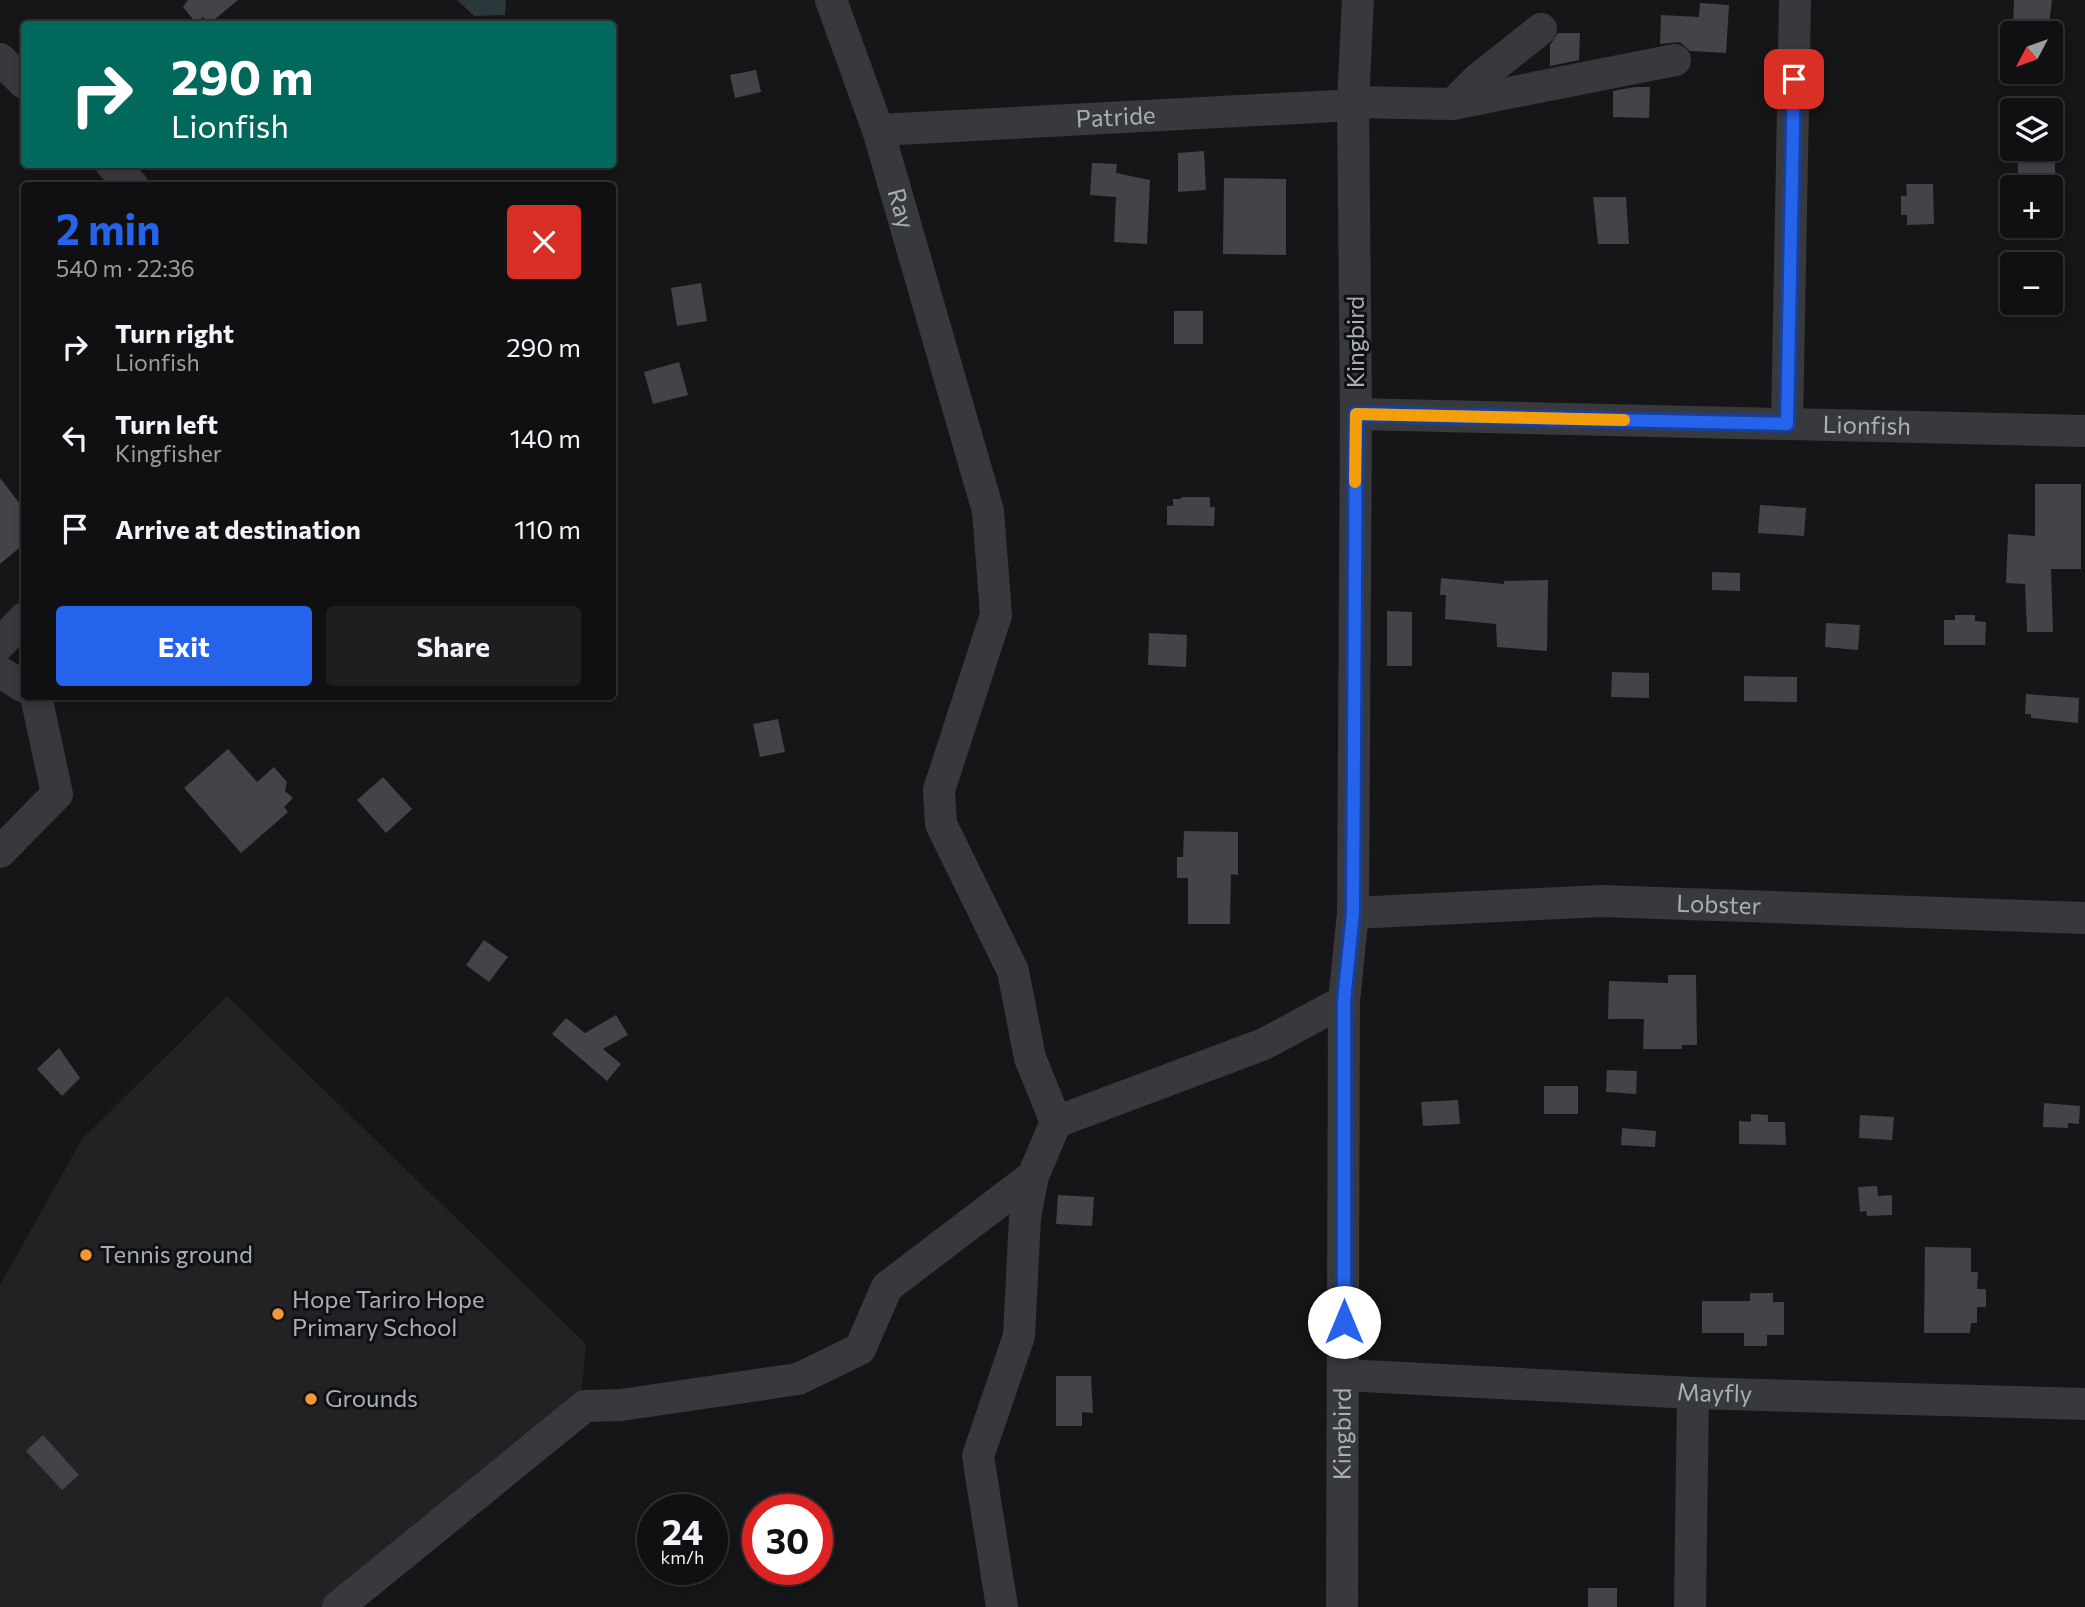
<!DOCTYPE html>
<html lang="en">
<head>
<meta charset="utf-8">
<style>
	body { margin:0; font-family:Commissioner,sans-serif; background:#1e1e20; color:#f1f3f6; height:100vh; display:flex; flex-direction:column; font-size:26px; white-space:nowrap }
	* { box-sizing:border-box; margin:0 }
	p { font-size:23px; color:#9c9d9f }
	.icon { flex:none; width:38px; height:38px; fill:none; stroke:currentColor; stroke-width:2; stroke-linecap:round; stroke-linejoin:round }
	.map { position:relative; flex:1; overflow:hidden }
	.side { position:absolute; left:21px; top:182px; width:595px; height:518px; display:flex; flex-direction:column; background:#101012; border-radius:7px; box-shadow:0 4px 10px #0003,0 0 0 2px #303032 }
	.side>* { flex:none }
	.guide { position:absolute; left:21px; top:21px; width:595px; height:147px; border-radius:7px; box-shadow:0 4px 10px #0003,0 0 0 2px #303032; background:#00695c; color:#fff; overflow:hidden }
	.needle { width:46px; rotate:229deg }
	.controls { position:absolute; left:2000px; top:21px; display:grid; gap:14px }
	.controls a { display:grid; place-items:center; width:63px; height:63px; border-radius:7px; background:#101012; box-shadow:0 4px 10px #0003,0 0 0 2px #303032; font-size:35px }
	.speed { position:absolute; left:637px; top:1494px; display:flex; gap:14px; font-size:35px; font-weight:700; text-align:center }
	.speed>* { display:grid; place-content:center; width:91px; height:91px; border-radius:50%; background:#101012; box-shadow:0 4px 10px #0003,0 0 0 2px #303032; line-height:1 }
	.speed small { font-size:18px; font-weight:400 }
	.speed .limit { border:10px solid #d22; background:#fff; color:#111 }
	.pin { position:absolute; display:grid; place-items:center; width:60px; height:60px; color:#fff; margin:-30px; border-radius:14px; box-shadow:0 4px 10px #0006 }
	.me { position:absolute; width:77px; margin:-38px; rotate:0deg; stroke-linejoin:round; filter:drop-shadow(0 0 5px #0008) }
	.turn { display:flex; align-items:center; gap:24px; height:147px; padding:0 35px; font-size:32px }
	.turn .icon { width:91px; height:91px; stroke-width:2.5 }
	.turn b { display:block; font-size:49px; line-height:60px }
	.round { display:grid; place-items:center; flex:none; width:74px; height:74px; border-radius:7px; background:#1e1e20 }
	.summary { display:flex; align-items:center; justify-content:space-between; height:119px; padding:0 35px }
	h1 { font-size:42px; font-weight:700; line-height:52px; color:#2563eb }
	.button { display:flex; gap:14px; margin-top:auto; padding:14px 35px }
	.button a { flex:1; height:80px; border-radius:7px; background:#2563eb; color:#fff; font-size:28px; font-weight:700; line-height:80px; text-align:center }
	.button a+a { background:#1e1e20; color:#f1f3f6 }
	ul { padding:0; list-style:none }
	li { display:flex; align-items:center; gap:21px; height:91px; padding:0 35px }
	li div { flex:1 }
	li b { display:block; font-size:26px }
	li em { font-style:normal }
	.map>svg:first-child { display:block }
</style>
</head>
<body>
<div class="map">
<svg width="2085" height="1607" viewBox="0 0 2085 1607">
	<rect width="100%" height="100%" fill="#161618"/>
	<path fill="#222225" d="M227,996L586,1344L581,1399L328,1607H0V1285L82,1139Z"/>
	<path fill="#2c373c" d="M457,0H506L505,15L474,16Z"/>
	<path fill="#424448" d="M188,0H238L209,24L203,17L196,23L183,7Z
		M2014,0H2052L2048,33H2013Z
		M1700,3L1729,5L1726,53L1690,51L1680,42L1660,44L1661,15L1699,17Z
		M1558,33H1580L1579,60L1550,66V45Z
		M756,70L761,92L735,98L730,75Z
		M1635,87H1650L1649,118L1613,117V91Z
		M2018,149H2054L2056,187H2018Z
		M1204,151L1206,190L1178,192V153Z
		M1092,163L1117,164L1116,173L1150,180L1147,244L1114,242L1116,197L1090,195Z
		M1224,178L1286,179V255L1223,254Z
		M1906,184H1933L1934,224L1907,225V215H1901V196H1907Z
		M1593,197H1626L1629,244H1598Z
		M701,283L707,321L677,326L671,288Z
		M1174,311H1203V344H1174Z
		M679,362L688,395L653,404L644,372Z
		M0,478L24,509V544L0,564Z
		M2035,484H2081V569H2051L2053,632H2027L2025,584L2006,583L2008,534L2035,536Z
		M1181,497H1210V507H1215L1214,526L1167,525V506H1173V499H1181Z
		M1760,505L1806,508L1804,536L1758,533Z
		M1712,572L1740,573V591L1712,590Z
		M1441,578L1504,584V581L1548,580L1547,651L1497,647L1496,624L1445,619L1446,595H1440Z
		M1387,611L1412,612V666H1387Z
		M1955,615H1975V621L1986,622L1985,645H1944V620H1955Z
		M1826,623L1860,625L1858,650L1825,647Z
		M1149,633L1187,635L1186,667L1148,665Z
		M1612,672L1649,673V698L1611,697Z
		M1744,676L1797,677V702L1744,701Z
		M2026,694L2079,698L2078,723L2031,718V714H2025Z
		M778,719L785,752L760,757L753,724Z
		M228,749L257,782L274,767L287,782L285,791L293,798L284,807L288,812L241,853L184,788Z
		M383,777L412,809L386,833L357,800Z
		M1184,831L1238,832V875L1231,874L1230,924H1188V878H1177V857H1183Z
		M484,940L508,957L489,982L466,965Z
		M1668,975H1696L1697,1045H1682V1049H1643L1644,1019H1608L1609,981L1668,983Z
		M616,1015L628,1035L603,1049L621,1064L607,1081L552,1034L566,1018L585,1033Z
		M59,1048L80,1078L62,1096L37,1069Z
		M1607,1070L1637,1071L1636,1094L1606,1092Z
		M1544,1086H1578V1114H1544Z
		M1458,1100L1460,1124L1423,1126L1421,1102Z
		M2044,1103L2080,1106L2079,1124L2068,1123V1128L2043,1127Z
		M1751,1114L1768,1115V1122H1785L1786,1145L1739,1144V1121L1751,1122Z
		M1860,1115L1894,1117L1892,1140L1859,1138Z
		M1622,1128L1656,1131L1655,1147L1621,1145Z
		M1877,1186L1878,1196L1892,1195V1215L1867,1216L1866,1211L1860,1212L1858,1187Z
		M1058,1195L1094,1197L1092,1226L1056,1224Z
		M1925,1247L1971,1248V1272H1978L1977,1289H1986V1307H1977V1323H1971L1970,1333H1924Z
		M1750,1293H1773V1302H1784V1335H1767V1346H1744V1333H1702V1301H1750Z
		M1056,1376H1091L1093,1413L1082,1412V1426H1056Z
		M43,1435L79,1475L62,1490L26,1451Z
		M1588,1588H1617V1607H1588Z"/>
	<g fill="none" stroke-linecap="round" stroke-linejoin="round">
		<g stroke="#37393d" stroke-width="32">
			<path id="s1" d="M831,0L878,130L988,511L996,615L939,790L941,824L1013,971L1030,1058L1056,1122"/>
			<path d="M0,59L24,83"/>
			<path d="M1353,102L1453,104L1675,60"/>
			<path d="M1453,104L1478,79L1541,29"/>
			<path id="s2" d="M878,130L1354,105"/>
			<path d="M111,164L133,186"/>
			<path id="s3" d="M1356,414L2085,431"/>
			<path d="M1787,424L1795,0"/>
			<path d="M0,644L24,618"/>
			<path d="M0,672L24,687"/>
			<path d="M0,852L57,794L36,696"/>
			<path id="s4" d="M1353,913L1601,901L2085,918"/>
			<path id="s5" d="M1344,1375L1693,1393L2085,1404"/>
			<path d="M338,1607L585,1406L621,1405L798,1379L860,1349L887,1287L1033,1176L1056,1122L1264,1044L1344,1001"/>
			<path d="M1002,1607L978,1456L1019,1336L1025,1217L1033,1176"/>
			<path id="s6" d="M1342,1607L1344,1001L1353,913L1356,414L1353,102L1358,0"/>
			<path d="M1690,1607L1693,1393"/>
		</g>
	</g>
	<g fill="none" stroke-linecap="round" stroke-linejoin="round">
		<g stroke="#184099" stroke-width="18">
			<path id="route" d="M1344,1322V1001L1353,913L1356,414L1787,424L1794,79"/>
		</g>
		<use href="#route" stroke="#2563eb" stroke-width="12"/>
		<path stroke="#f59e0b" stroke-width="12" d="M1355,482L1356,414L1624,420"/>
	</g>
	<g fill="#f09836" stroke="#111113" stroke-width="2.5">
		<circle cx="86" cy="1255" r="7"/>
		<circle cx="278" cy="1314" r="7"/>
		<circle cx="311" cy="1399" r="7"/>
	</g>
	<g text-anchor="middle" stroke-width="6" stroke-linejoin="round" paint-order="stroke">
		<g font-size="24" fill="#a8afb8" stroke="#111113">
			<text dy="8" stroke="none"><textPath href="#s2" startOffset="238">Patride</textPath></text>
			<text dy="8" stroke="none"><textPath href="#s1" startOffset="220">Ray</textPath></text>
			<text transform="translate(1356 342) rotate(-90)" y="8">Kingbird</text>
			<text dy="8" stroke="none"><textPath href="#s3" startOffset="511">Lionfish</textPath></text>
			<text dy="8" stroke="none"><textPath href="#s4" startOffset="366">Lobster</textPath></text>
			<text dy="8" stroke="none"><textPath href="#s5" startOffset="371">Mayfly</textPath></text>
			<text dy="8" stroke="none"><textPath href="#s6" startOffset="173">Kingbird</textPath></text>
		</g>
		<g font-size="24" fill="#a8afb8" stroke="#111113" text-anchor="start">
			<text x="100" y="1263">Tennis ground</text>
			<text x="292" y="1308">Hope Tariro Hope<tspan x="292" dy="28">Primary School</tspan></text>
			<text x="325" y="1407">Grounds</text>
		</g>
	</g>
</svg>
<div class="controls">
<a><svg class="needle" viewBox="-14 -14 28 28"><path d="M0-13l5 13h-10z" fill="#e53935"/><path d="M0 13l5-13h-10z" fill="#9c9d9f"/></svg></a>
<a><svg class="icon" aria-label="layers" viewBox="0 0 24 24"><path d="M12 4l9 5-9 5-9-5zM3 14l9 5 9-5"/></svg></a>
<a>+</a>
<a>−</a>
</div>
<div class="speed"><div>24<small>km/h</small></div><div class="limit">30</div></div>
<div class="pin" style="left:1794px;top:79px;background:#d93025"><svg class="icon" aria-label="arrive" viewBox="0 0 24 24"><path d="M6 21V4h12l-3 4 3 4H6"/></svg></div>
<svg class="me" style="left:1344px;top:1322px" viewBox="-20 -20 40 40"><circle r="19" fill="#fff"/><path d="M0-13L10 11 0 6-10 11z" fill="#2563eb"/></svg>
<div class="guide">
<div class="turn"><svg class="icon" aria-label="right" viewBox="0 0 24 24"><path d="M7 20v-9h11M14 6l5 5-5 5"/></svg><div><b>290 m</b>Lionfish</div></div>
</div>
<section class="side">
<div class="summary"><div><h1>2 min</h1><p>540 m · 22:36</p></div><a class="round" style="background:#d93025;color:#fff"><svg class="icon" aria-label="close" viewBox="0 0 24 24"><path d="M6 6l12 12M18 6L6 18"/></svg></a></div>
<ul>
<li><svg class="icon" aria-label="right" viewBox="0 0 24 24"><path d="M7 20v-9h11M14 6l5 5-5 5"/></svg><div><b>Turn right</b><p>Lionfish</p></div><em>290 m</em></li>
<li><svg class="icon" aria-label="left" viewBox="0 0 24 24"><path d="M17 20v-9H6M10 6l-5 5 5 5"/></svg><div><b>Turn left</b><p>Kingfisher</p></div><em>140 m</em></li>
<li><svg class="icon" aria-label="arrive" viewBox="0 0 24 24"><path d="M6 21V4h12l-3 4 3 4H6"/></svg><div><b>Arrive at destination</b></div><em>110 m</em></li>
</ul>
<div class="button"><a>Exit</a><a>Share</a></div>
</section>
</div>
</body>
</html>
